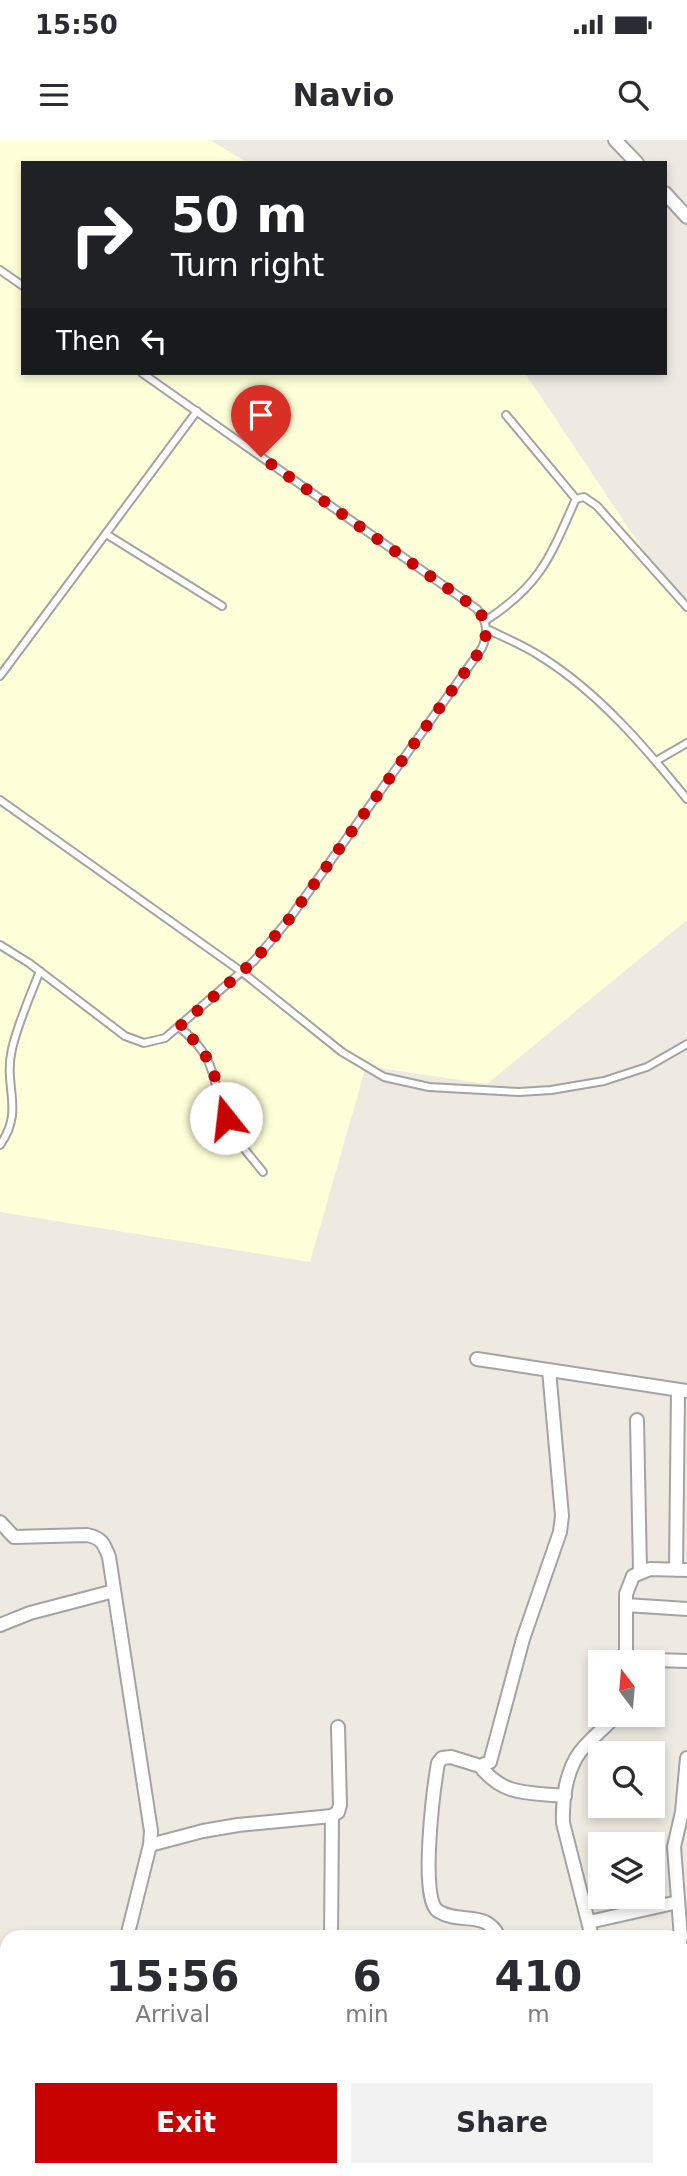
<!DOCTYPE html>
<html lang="en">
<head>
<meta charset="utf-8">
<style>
	body { margin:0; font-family:"DejaVu Sans",sans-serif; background:#f2f2f3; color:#2b2b33; height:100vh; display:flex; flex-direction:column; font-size:26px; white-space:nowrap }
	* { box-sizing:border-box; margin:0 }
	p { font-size:23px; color:#7c7c81 }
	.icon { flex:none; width:38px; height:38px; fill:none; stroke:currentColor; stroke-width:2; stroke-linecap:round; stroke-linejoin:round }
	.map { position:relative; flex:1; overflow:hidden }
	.details { position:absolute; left:0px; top:1790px; width:688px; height:247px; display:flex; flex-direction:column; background:#fff; border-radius:21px 21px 0 0; box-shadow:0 4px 10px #0003 }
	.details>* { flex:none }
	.guide { position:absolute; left:21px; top:21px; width:646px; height:214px; border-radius:0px; box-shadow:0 4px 10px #0003; background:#202124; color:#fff; overflow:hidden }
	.needle { width:46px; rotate:344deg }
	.fabs { position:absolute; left:588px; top:1510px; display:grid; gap:14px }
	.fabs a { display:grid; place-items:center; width:77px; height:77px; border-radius:0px; background:#fff; box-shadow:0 4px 10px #0003; font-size:35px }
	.pin { position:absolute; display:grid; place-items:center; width:60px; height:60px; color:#fff; margin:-72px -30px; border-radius:50% 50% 50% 0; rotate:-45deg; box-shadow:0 0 7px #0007 }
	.pin .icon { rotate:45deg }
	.me { position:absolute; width:77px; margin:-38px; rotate:344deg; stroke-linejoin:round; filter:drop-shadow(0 0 5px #0008) }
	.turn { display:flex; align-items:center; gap:24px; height:147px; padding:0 35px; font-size:32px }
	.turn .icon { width:91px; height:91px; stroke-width:2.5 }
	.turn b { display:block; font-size:49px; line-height:60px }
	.then { display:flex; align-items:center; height:66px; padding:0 35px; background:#0003; gap:14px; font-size:26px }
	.eta { display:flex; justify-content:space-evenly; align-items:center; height:119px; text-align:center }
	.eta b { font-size:42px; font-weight:600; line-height:49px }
	.primary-button { display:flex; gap:14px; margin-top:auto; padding:14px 35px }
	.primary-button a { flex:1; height:80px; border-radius:0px; background:#c80200; color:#fff; font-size:28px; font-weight:600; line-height:80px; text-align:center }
	.primary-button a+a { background:#f2f2f3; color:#2b2b33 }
	.status { display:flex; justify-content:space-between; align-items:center; height:49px; padding:0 35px; background:#fff; direction:ltr }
	.status svg { height:19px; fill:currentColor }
	header { display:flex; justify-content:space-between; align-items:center; height:91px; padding:0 35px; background:#fff; font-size:32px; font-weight:600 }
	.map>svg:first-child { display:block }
</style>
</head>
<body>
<div class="status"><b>15:50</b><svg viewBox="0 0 49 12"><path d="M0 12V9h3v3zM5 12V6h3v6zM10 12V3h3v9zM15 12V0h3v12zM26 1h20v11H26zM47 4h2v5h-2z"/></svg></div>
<header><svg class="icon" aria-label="menu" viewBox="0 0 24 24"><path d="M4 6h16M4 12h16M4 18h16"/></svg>Navio<svg class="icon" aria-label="search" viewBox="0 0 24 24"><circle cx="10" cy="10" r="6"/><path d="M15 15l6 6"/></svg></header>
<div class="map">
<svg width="687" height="2036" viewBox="0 0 687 2036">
	<rect width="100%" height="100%" fill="#eeeae1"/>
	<path fill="#ffffd9" d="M0,0H210L248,23H23V233H525L687,476V780L487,944L366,926L310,1122L0,1072Z"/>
	<path fill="#a1cedc" d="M681,1823L687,1824V2036H541L539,2030H681Z"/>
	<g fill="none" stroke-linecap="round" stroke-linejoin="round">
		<g stroke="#a3a3a3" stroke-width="10">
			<path id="service" d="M0,130L23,146
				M506,275L576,359
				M106,394L222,466
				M485,481C539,446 549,420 574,363L576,359L584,357L597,366L687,467
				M487,489C505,498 523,505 540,516C598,552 644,606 687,659
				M0,536L197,271
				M656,621L687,603
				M0,660L242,832L342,912L384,937L429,947L519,952L551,950L604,941L647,927L687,904
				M0,805L29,823L125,896L144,903L165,898L254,821L290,778L482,508C488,493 488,482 477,469L142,233
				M179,887C223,922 209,945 230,987C238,1003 252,1018 263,1032
				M0,1005C25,970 3,947 12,909C18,883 30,856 40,831"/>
		</g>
		<g stroke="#a3a3a3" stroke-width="16">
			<path id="minor" d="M615,0L637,23
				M665,53L687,77
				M477,1219L687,1251
				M637,1280L640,1431
				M0,1382L14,1397L87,1395C102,1398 104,1404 109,1417L151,1691L150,1705L127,1797
				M676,1430L678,1250
				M626,1465L687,1469
				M0,1485L30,1473L114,1451
				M626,1519L687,1521
				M626,1522V1454L633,1436L650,1429L687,1430
				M480,1626C504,1657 529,1652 565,1656
				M150,1705L203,1691L238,1685L332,1676L338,1672L340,1665L338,1587
				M589,1782L678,1762
				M331,1797L332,1676
				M499,1797C486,1769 460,1785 438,1771C419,1759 434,1646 438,1623L442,1618L451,1617L480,1626L490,1622L523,1499L560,1392L562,1376L549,1230
				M592,1797L563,1683C562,1660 566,1631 580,1612C590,1599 605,1588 616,1575
				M681,1798L674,1707L682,1672L687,1618
				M0,1991H7
				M83,2030L84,2036
				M528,2030L529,2036
				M208,2036V2030
				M311,2036V2030"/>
		</g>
		<use href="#service" stroke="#fff" stroke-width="6"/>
		<use href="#minor" stroke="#fff" stroke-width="12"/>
	</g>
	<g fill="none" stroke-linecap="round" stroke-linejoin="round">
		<path stroke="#c80200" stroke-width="12" stroke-dasharray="0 21.6" d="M226,978C215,939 214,914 179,887L254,821L290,778L482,508C488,493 488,482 477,469L261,317"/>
	</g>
</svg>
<div class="fabs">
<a><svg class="needle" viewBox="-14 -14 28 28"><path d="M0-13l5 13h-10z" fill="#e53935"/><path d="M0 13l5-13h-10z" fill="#7c7c81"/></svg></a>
<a><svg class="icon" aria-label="search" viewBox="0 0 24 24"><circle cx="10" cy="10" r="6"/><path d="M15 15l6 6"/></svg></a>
<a><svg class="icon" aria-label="layers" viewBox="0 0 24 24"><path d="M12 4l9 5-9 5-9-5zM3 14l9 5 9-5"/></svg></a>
</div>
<div class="pin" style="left:261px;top:317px;background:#d93025"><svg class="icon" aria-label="arrive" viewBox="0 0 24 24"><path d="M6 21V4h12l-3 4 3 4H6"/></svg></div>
<svg class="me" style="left:226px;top:978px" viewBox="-20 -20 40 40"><circle r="19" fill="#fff"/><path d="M0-13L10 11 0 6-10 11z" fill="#c80200"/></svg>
<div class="guide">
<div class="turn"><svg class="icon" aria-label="right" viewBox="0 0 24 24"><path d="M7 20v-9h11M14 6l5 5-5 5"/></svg><div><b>50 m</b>Turn right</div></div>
<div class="then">Then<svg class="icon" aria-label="left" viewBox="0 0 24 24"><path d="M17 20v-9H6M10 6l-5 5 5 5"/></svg></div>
</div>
<section class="details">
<div class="eta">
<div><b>15:56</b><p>Arrival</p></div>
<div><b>6</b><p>min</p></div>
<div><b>410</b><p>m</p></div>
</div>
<div class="primary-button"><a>Exit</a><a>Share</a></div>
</section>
</div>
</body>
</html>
